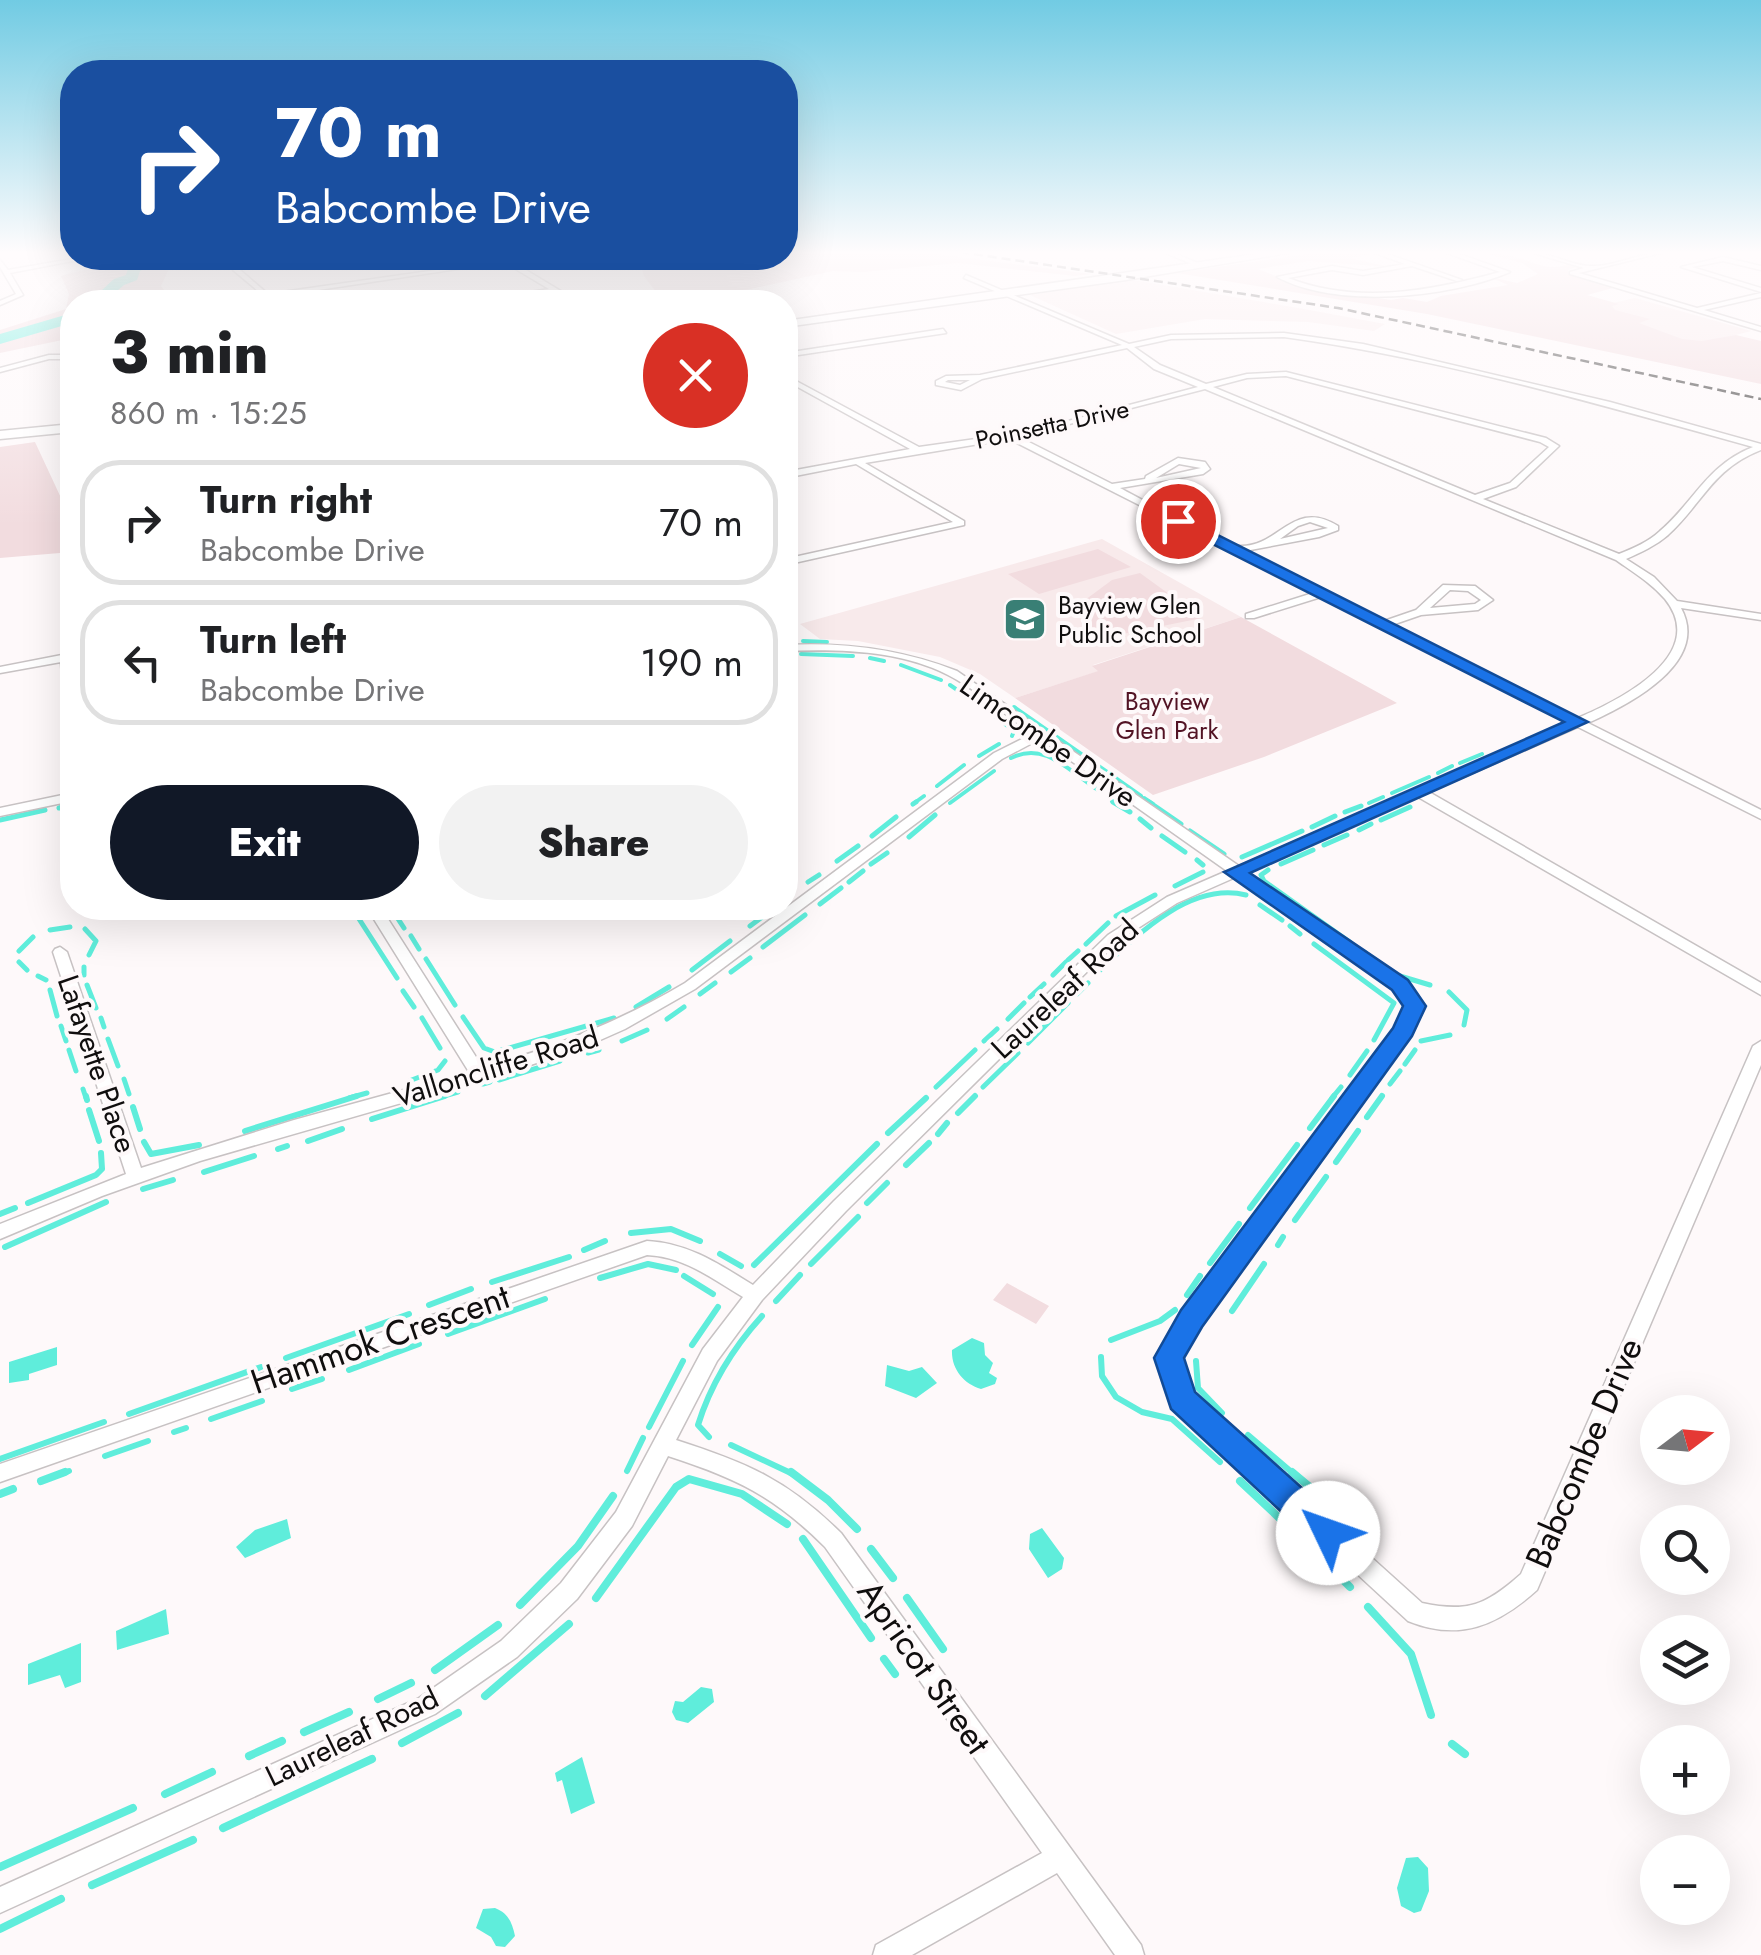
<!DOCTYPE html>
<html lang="en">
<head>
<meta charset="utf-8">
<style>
	body { margin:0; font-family:Jost,sans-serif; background:#f2f2f2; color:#202124; height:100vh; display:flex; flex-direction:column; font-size:38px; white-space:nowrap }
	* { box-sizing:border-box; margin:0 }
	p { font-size:32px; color:#757577 }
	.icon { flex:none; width:55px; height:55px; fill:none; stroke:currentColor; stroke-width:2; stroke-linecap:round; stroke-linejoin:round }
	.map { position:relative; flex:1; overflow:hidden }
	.sheet { position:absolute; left:60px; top:290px; width:738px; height:630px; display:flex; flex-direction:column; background:#fff; border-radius:40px; box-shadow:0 10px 40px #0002 }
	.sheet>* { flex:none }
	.guide { position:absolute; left:60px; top:60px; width:738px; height:210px; border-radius:40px; box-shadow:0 10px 40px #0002; background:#1a4fa0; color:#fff; overflow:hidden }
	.needle { width:65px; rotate:74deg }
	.buttons { position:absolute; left:1640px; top:1395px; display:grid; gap:20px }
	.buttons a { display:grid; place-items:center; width:90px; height:90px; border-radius:50%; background:#fff; box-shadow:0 10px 40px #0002; font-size:50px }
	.pin { position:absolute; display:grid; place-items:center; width:85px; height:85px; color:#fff; margin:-42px; border:5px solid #fff; border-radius:50%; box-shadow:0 2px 10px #0007 }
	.me { position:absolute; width:110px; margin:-55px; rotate:312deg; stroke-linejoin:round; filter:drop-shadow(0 0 8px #0008) }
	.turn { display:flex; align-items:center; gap:35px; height:210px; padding:0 50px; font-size:45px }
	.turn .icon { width:130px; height:130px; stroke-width:2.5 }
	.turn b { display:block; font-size:70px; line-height:85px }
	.round { display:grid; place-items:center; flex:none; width:105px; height:105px; border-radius:52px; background:#f2f2f2 }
	.head { display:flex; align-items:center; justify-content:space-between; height:170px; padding:0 50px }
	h1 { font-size:60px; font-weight:800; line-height:75px }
	.action { display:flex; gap:20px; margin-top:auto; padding:20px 50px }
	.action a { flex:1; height:115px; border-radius:60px; background:#111827; color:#fff; font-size:40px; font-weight:800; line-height:115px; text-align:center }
	.action a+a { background:#f2f2f2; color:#202124 }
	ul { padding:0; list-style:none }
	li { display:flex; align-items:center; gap:30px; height:125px; margin:0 20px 15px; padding:0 30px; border:5px solid #e0e0e0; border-radius:40px }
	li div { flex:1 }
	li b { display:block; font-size:38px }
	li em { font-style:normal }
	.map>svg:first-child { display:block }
</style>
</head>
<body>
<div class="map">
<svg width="1761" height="1955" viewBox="0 0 1761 1955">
	<rect width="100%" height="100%" fill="#fef9fa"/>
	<path fill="#f8eaeb" d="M1127,279L1304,309L1385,324L1374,331L1308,322L1205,319L1116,334L1030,295Z
		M1635,298L1751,331L1698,345L1582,310Z
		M1102,539L1241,617L1093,665L1099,671L1015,698L980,674L940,657L858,641L820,639L800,624Z"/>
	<path fill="#f2dcdf" d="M785,252H922L1091,274L1075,276L958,263L863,272L833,271L723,295L707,302H638L631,297L656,292L644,276L640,262L658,258H785Z
		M1319,252H1364L1372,254L1350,258L1389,267L1309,261L1258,269L1302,286L1391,300L1403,298L1427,302L1441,296L1508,285L1490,277L1517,283L1538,274L1522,263L1488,254C1513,251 1535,267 1553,267C1564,267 1566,263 1577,267L1568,270L1569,274L1613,288L1587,295L1619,304L1612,306L1615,310L1650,319L1639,323L1682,339L1702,341L1736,335L1761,341V384L1427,314L1177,273Z
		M131,258H174L161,286L169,297L138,302H72V338L0,353V330L66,309L69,294L61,276Z
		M35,442L62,500H72V552L0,558V447Z
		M1098,549L1131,567L1039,594L1008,574Z
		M1140,573L1202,618L1098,639L1081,615L1085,600L1112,580Z
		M1241,617L1397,703L1264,757L1153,795L1015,698L1098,671L1092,666Z
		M1007,1283L1049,1306L1036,1324L993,1300Z"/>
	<path fill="#5feddb" d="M972,1338L984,1343L985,1355L993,1363L989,1373L997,1378L995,1384L981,1389C964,1384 951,1369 952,1350Z
		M57,1347V1365L29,1374V1380L9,1383V1362Z
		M887,1365L909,1371L922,1367L937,1383L916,1398L885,1386Z
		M287,1519L291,1538L245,1558L236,1547L255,1530Z
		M1042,1528L1064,1558L1062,1569L1048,1578L1029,1549L1030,1534Z
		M166,1609L169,1634L117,1650L116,1631Z
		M81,1643V1682L65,1688L60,1675L28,1685V1664Z
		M701,1687L712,1689L714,1702L688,1723L676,1720L672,1712L675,1701L683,1702Z
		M582,1757L595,1803L571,1814L562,1780L557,1782L555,1773Z
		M1418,1857L1428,1868L1429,1891L1421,1911L1414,1913L1401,1906L1397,1888L1406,1858Z
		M495,1908C508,1913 512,1922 515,1936L505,1947L496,1946L491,1937L476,1928L483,1909Z"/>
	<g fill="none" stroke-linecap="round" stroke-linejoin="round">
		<path stroke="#5feddb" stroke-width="4" d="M803,641L827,642
			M785,643L791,642
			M801,654L853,656
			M870,658L884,661
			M901,665L941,680
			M950,685L969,698
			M981,706L1014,731L1012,736
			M1014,707L1110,774
			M979,756L999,744
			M1011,758C1045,741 1069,771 1098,790
			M1460,763L1482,754
			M1438,773L1452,766
			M1114,777L1141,796
			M937,786L964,765
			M1392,793L1429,777
			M1144,798L1153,804
			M1112,801L1117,804
			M950,803L994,771
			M1369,803L1383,797
			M913,804L924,796"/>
		<path stroke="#5feddb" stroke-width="5" d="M1113,802L1130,812
			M1149,802L1181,824
			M913,804L916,802
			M59,808L66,806
			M1345,812L1361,806
			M1140,819L1151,828
			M0,820L45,810
			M1381,820L1410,807
			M1312,827L1335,816
			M1359,830L1371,824
			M1190,831L1224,854
			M872,836L896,817
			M1162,836L1185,852
			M909,837L935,815
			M1324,845L1347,835
			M1242,857L1302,831
			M1197,860L1203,865
			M837,861L858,846
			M871,864L887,853
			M1281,864L1313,850
			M1268,870L1261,875L1264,881L1351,943
			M808,882L819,875
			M849,882L863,871
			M1175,886L1203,872
			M785,899L792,894
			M820,904L841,888
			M1260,905L1282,920
			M352,908L397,978
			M391,908L404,928
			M1116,916L1155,895
			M750,926L774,908
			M1290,926L1300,934
			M85,929L96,941L89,955
			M50,930L70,927
			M411,936L419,949
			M1086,944L1108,923
			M1314,944L1394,1003L1374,1040
			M763,947L805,915
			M19,951L33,937
			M1364,952L1385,967
			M426,959L455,1005
			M1068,960L1078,951
			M19,962L27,970
			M84,967V975
			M692,970L730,941
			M731,972L750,958
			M1097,973C1135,937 1189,881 1246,895
			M1053,975L1066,962
			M38,976L46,980
			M1400,976L1430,985
			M87,985L96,1008
			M50,990L57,1016
			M403,991L414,1007
			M1449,992L1467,1010L1464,1025
			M700,994L715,983
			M1077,994L1088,983
			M1030,997L1044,984
			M636,1007L669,987
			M463,1017L484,1048L495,1052L614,1018
			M101,1018L104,1027
			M422,1018L440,1048
			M667,1019L684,1007
			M1008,1019L1024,1003
			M61,1026L66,1041
			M108,1039L118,1066
			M622,1041L647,1030
			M984,1041L997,1029
			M1421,1041L1450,1035
			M1028,1043L1068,1003
			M69,1050L76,1071
			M588,1053L599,1050
			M1405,1064L1415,1050
			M1350,1075L1367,1051
			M124,1079L129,1094
			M499,1080L560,1061
			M409,1081L438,1070L445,1061
			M483,1084L490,1082
			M1390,1084L1400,1071
			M936,1087L975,1050
			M983,1087L1018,1053
			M83,1089L86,1098
			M349,1098L367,1093
			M437,1098L458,1092
			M1332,1098L1341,1087"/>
		<path stroke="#5feddb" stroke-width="6" d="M86,1096L87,1100
			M133,1107L140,1129
			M89,1110L99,1141
			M958,1113L975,1096
			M1367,1117L1382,1096
			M372,1119L445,1096
			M1310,1128L1334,1096
			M245,1131L357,1096
			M888,1133L926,1098
			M938,1134L947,1123
			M308,1141L342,1129
			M144,1142L151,1154L199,1145
			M278,1149L287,1146
			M1336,1162L1358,1131
			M906,1165L929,1143
			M204,1172L254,1156
			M143,1189L173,1180
			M28,1203L96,1175L102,1169L101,1153
			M867,1203L887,1183
			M1250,1208L1297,1145
			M0,1214L15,1208
			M1295,1220L1326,1177
			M631,1233L671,1229L700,1241
			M1278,1245L1283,1237
			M5,1247L106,1202
			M584,1250L605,1241
			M720,1254L741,1266
			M1210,1263L1239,1224
			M811,1264L858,1217
			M754,1265L877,1144
			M684,1276L713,1294
			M600,1278L648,1264L676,1270
			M492,1282L569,1257
			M1187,1295L1200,1276
			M776,1301L800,1275
			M429,1305L471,1289
			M1232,1311L1264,1264
			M448,1334L545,1299
			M1111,1340L1160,1321L1175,1310
			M692,1345L718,1307
			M1101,1357L1102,1376L1116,1397L1142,1412L1172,1419L1220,1462
			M286,1358L409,1314
			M1196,1361L1198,1388L1222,1413
			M349,1370L419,1344
			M292,1389L322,1379
			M129,1414L261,1367
			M211,1419L262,1401
			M649,1427L683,1361
			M174,1432L186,1428
			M1248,1435L1295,1475
			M709,1437L698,1425C711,1383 733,1348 762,1316
			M731,1445L795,1475
			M105,1456L148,1441
			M0,1459L104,1422
			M627,1471L643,1438
			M58,1475L69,1471"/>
		<path stroke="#5feddb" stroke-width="8" d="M791,1472L828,1500L857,1529
			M1292,1472L1317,1493
			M41,1481L65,1472
			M1240,1481L1308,1545
			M0,1494L13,1489
			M803,1539L871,1638
			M871,1549L893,1578
			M1329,1566L1350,1587
			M596,1598L676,1487L689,1479L742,1494L787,1524
			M907,1598L943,1649
			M520,1605L578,1546L613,1496
			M1368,1607L1411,1654L1431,1715
			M884,1659L895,1674
			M435,1670L498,1625
			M485,1696L569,1624
			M378,1699L411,1683
			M304,1732L349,1712
			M402,1743L458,1713
			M1452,1744L1465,1754
			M249,1756L282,1741
			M165,1794L212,1772
			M223,1828L372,1759
			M0,1867L133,1808
			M92,1885L193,1840
			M0,1929L61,1899"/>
		<path fill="#5feddb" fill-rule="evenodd" d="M149,258L164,259L140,271L137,280L124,285L104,302H89L114,279L126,275L129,266Z
			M72,313V323L0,344V334Z"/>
		<g stroke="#c7c2c3" stroke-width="3">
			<path id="street" d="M1163,252H1172L1202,265L1197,266Z
				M1372,252H1382L1462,280L1457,281L1412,266L1363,275L1332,270L1288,278C1358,305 1430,291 1500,272L1444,252H1454L1510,272C1449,298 1337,309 1277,277L1332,266L1363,271L1405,264Z
				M1530,252C1551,252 1573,267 1593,266C1617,266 1640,252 1665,252L1579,273L1697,308L1761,293V297L1704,310L1761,327V331L1570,274V272L1584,268Z
				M1723,257L1761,266V270L1723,261L1692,267L1761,288V292L1681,267Z
				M77,258H88L10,273L23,295L0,305V301L16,294L0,267V260L8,270Z
				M235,258L261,260V262L239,269L268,294L520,258L511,261L579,302H572L555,292L477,302L480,300L549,289L504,262L272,297L277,302H271L233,270L235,266L226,265V263Z
				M966,275L1129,344L1171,335L1284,333L1363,344L1610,402L1761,444V450C1712,469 1703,503 1668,535C1655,546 1642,552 1626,559L1654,577L1677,601L1761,614V620L1681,608C1711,663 1628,705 1588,723L1761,810V819L1578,727L1429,792L1761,983V995L1418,797L1247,872L1405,982L1423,1006L1409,1034L1198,1325L1179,1358L1191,1395L1422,1603C1468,1613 1486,1605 1521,1574L1753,1046L1761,1041V1065L1537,1590C1498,1625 1460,1642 1408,1621L1175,1406L1172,1400L1159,1358L1184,1313L1396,1028L1407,1006L1395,988L1236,877L1177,903L1118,941L846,1211L762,1300L717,1361L676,1440C747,1463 786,1479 841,1533L1141,1945L1144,1955H1115L1057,1873L912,1955H873L876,1945L1042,1853L825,1547C774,1496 736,1478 668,1456L632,1526L577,1599L517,1657L435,1714L0,1913V1887L419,1698L501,1641L561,1583L616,1512L703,1349L743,1297C711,1278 685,1257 647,1255L0,1482V1464L647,1241C688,1243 719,1264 753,1285L834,1201L1108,935L1167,897L1227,871L1040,739L1002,759L695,989L625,1029L589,1045L516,1070L200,1161L102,1196L0,1239V1224L126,1174L53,952L55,949L60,947L67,952L141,1168L294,1120L469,1072L367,908H381L483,1068C555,1047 621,1021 685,983L994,753L1032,734C1005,715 976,689 948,675C899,650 838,649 785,651V645C845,642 901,649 957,671L1239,866L1568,722L1321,597L1254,618H1246V614L1313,593L1009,439L865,463L964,521V525L785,565V559L953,522L856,464L785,478V472L910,449L785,380V375L919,447L1026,432L1198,387L1154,369L1127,348L982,379L961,390L936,385V381L946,376L980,375L1122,345L964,278ZM1284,337C1443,359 1598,404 1753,447C1707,465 1694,502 1660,531C1648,542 1634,548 1619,554L1483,499L1516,487L1559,446L1546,438L1286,372L1247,374L1206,384L1160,365L1134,347L1171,339ZM1286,376L1540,442L1549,447L1510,483L1475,495L1213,387L1247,378ZM948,380H970L960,385L945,382ZM1205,389L1616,560C1633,572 1651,583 1665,599C1710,655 1620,700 1578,718L1392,625L1421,615L1478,610L1493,600L1475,586L1443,585L1416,610L1384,621L1245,551L1319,537L1338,530V526C1293,498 1280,547 1240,546C1226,546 1139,498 1120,488L1203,474L1210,469L1205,462L1178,458L1146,476L1145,479L1112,484L1019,437ZM1179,464L1201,468L1156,478ZM1310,522L1328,528L1280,539L1298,526ZM1450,590L1468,591L1481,600L1475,604L1430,608Z
				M943,329L946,333L785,357V353Z
				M49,355H72V367L68,365V359H49L0,372V368Z
				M72,653V694L65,693L63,691L61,662L0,673V667Z
				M72,793V801L0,816V808Z"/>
		</g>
		<g stroke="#c7c2c3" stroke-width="3">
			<path id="secondary" d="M1270,252H1294L1126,280L785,327V321Z
				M72,424V432L0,439V431Z"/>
		</g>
		<use href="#street" fill="#fff" fill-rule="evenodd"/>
		<use href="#secondary" fill="#fff" fill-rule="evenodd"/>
		<path stroke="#3a3838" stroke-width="2.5" stroke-dasharray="9 5" stroke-linecap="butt" d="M960,252L1338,308L1761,399"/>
	</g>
	<linearGradient id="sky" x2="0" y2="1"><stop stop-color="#71cbe3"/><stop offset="0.48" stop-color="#fffcfd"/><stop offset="1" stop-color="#fffcfd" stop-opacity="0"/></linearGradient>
	<rect width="1761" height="526" fill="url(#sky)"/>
	<path fill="#1a73e8" stroke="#114b97" stroke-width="2.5" d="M1173,518H1184L1588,722L1250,873L1408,980L1426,1006L1412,1036L1202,1327L1184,1358L1195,1392L1340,1522L1345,1533L1340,1544L1328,1549L1316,1544L1171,1409L1154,1358L1181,1310L1393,1028L1403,1006L1392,990L1224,872L1564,722L1173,524Z"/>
	<defs>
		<g id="school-square" transform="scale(2.25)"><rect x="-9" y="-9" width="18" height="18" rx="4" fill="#397f75" stroke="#fef9fa"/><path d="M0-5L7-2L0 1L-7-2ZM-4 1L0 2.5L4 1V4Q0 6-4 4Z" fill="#fff"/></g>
	</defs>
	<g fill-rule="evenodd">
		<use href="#school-square" x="1025" y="619"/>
	</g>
	<g text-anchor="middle" stroke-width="8" stroke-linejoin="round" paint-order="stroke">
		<g font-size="25" fill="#100e0e" stroke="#fef9fa">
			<text transform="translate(1052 424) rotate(-12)" y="9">Poinsetta Drive</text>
		</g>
		<g font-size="25" fill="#100e0e" stroke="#fef9fa" text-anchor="start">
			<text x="1058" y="614">Bayview Glen<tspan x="1058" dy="29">Public School</tspan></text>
		</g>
		<g font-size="25" fill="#521324" stroke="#fef9fa">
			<text x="1167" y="710">Bayview<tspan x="1167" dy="29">Glen Park</tspan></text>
		</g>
		<g font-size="30" fill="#100e0e" stroke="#fef9fa">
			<text transform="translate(1048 741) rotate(35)" y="10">Limcombe Drive</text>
			<text transform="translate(1065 989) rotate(-43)" y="10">Laureleaf Road</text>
			<text transform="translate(97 1064) rotate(71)" y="10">Lafayette Place</text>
			<text transform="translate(496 1067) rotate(-17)" y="10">Valloncliffe Road</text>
			<text transform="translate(352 1737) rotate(-26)" y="10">Laureleaf Road</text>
		</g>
		<g font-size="35" fill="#100e0e" stroke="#fef9fa">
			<text transform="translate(380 1339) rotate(-19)" y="12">Hammok Crescent</text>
			<text transform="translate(1584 1453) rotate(-67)" y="12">Babcombe Drive</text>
			<text transform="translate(924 1667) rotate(55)" y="12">Apricot Street</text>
		</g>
	</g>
</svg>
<div class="buttons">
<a><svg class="needle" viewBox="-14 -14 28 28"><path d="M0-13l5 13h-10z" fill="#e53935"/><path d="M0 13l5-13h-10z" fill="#757577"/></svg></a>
<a><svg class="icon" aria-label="search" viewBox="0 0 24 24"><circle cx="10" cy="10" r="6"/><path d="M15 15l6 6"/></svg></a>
<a><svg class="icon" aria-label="layers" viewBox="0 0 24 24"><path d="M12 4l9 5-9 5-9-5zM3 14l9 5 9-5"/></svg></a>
<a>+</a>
<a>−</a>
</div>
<div class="pin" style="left:1178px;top:521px;background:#d93025"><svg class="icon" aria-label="arrive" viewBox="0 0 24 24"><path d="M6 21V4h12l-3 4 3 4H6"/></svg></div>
<svg class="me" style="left:1328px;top:1533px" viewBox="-20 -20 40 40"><circle r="19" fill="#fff"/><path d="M0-13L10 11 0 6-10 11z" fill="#1a73e8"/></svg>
<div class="guide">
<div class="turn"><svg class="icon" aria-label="right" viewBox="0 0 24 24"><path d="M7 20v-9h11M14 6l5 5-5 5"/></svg><div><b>70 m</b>Babcombe Drive</div></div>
</div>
<section class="sheet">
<div class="head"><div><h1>3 min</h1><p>860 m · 15:25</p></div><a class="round" style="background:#d93025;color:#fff"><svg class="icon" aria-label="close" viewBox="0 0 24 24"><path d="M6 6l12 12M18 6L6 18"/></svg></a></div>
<ul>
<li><svg class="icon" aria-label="right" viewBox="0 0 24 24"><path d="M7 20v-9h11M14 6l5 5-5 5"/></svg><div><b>Turn right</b><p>Babcombe Drive</p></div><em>70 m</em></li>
<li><svg class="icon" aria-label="left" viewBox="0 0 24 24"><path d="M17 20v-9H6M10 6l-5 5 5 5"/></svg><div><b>Turn left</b><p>Babcombe Drive</p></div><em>190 m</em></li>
</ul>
<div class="action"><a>Exit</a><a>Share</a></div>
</section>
</div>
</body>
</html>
